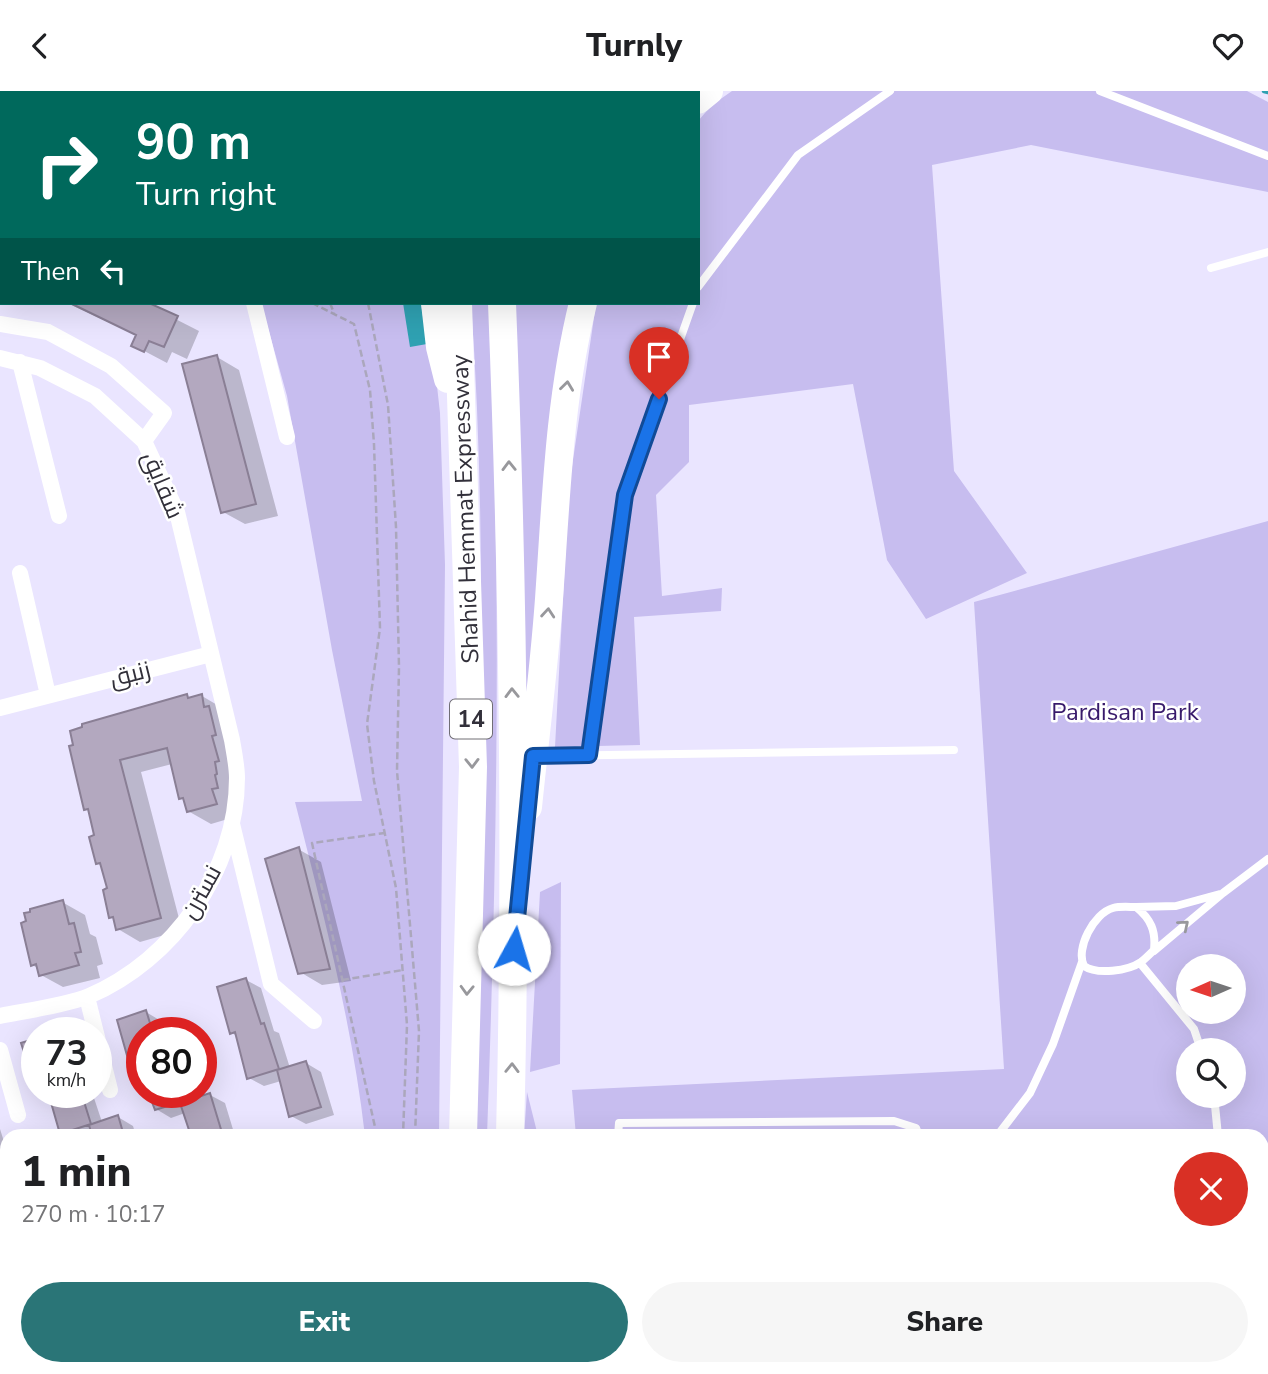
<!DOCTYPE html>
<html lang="en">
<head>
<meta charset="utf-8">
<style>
	body { margin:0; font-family:"Nunito Sans",Cairo,sans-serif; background:#f6f6f6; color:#202124; height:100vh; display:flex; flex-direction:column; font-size:26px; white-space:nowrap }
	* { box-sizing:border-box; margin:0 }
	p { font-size:23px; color:#757577 }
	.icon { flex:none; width:38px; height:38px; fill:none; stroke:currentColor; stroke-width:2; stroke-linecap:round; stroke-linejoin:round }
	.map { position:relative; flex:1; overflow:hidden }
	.panel { position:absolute; left:0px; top:1038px; width:1269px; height:247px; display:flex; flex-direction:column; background:#fff; border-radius:21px 21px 0 0; box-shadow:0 7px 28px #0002 }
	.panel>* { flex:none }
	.top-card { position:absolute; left:0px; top:0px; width:700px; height:214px; box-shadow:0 7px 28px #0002; background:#00695c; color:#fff; overflow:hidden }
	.needle { width:46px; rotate:267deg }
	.tools { position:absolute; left:1176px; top:863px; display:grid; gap:14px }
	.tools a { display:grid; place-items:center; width:70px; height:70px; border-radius:50%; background:#fff; box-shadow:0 7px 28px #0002; font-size:35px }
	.speed { position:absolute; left:21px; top:926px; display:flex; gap:14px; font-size:35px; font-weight:700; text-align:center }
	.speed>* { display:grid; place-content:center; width:91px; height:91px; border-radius:50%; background:#fff; box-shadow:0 7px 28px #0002; line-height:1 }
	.speed small { font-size:18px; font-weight:400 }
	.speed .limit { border:10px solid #d22; background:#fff; color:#111 }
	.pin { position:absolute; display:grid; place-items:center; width:60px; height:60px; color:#fff; margin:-72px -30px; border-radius:50% 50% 50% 0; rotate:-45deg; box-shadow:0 0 7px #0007 }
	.pin .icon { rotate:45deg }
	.me { position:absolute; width:77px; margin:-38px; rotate:6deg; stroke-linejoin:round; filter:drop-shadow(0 0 5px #0008) }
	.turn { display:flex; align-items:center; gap:24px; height:147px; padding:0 21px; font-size:32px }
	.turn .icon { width:91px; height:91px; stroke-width:2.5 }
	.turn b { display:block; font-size:49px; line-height:60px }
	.then { display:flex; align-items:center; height:66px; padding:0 21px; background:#0003; gap:14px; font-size:26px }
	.round { display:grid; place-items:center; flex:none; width:74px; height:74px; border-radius:37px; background:#f6f6f6 }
	.head { display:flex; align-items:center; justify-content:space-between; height:119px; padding:0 21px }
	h1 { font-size:42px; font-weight:800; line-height:52px }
	.action { display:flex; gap:14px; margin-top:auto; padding:14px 21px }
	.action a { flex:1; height:80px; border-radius:42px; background:#2a7577; color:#fff; font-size:28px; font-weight:800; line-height:80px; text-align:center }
	.action a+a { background:#f6f6f6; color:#202124 }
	header { display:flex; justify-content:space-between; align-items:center; height:91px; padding:0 21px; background:#fff; font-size:32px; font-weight:800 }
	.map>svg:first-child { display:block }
</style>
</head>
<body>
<header><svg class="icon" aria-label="back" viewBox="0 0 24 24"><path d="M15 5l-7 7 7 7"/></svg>Turnly<svg class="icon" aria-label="heart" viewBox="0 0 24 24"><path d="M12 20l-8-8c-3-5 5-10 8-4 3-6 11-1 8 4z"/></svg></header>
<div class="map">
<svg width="1268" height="1283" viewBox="0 0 1268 1283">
	<rect width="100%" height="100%" fill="#eae5ff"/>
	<path fill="#c7bdef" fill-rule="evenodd" d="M35,0H296L298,2H39Z
		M501,0H699L697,2Z
		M732,0H1247L1268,11V101L1031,54L932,74L954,380L1027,482L926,528L887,469L853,293L689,314V371L656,404L662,505L722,497L721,520L634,526L640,654L555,656L569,396L596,213L698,212V30L712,14Z
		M261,212H421L434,268L440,322L445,474L439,1045H365C352,932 323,821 295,711L362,710L332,559L287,305Z
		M471,212H489C502,489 497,767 487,1045H471C476,768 491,489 471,212Z
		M515,212H574L521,693Z
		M1268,430V1283H580V1278H1262V1045H576L572,999L1004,978L974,511ZM1188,875H1234V920H1188ZM1188,959H1234V1004H1188Z
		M561,791L560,973L530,981L540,801Z
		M527,1001L538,1045H524Z
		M316,1278H421L420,1283H315Z"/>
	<path fill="#2fa1b2" d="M403,212H421L427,253L410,256Z"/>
	<path fill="#0003" d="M2,61V161L0,160Z
		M67,212H144L199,240L187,268L172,261L167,272L133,254L138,245Z
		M217,266L239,279L278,425L245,433L223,421Z
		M187,605L192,608L202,605L224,618L238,725L211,733L188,720L186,710L181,707L172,673L141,681L182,839L140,851L118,838L116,828L111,826L109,799L102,775L97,772L96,746L90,720L86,718L71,656Z
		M298,758L321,771L351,890L322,894L300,881Z
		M62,811L85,824L90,843L96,846L103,873L97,875L100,887L63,896L41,884L38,877L32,874Z
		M246,889L261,897L274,940L279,942L290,977L306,972L321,981L334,1024L306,1033L291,1025L281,990L264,995L249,987L238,945L231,942Z
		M146,921L161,930L165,942H142V980L131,974Z
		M42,1001H92L102,1031L118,1026L133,1035L136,1045H67L61,1041L50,1006Z
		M151,1001H194L197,1008L210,1004L225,1012L235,1045H191L185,1022L171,1027L156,1018Z
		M0,1038L7,1060V1115L4,1113L0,1100Z
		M0,1225L7,1229V1278H36L39,1283H0Z"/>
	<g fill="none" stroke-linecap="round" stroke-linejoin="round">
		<path stroke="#2fa1b2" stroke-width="4.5" d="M1264,0L1268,1"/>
	</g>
	<path fill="#b3a8bf" stroke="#8a7f95" stroke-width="2" d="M70,212H149L178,225L164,256L149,250L144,261L131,255L136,244Z
		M217,264L256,413L221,422L182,273Z
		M187,603L188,607L202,603L204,616L209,615L216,644L212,645L219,670L215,671L217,683L215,684L218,697L212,698L217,713L187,721L183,707L179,708L167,657L120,669L161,827L116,839L113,826L109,827L103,799L107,797L100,772L96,773L89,746L94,744L88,718L84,719L76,685L69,655L73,654L70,640L82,636V633Z
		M299,756L330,878L298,883L265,768Z
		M63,809L69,833L74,832L81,861L75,862L79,874L39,885L36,873L31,875L21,832L26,830L24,822L30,821V818Z
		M246,887L261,933L264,932L279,978L247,988L235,941L230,943L217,896Z
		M146,919L153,942H142V972L130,975L117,929Z
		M37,947V992H34L21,952Z
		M306,970L321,1016L289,1026L277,979Z
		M48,1001H81L91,1033L60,1043Z
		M157,1001H203V1004L155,1019L149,1003Z
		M210,1002L223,1045H191L180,1012Z
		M118,1024L124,1045H92L89,1034Z"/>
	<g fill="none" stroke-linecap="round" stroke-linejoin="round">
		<path stroke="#aba7bc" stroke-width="2.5" stroke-dasharray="7 3.5" stroke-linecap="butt" d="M0,0H2
			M89,0L95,2
			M230,0L233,2
			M312,212L354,233L370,299L374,353L380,537L367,633L374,690L396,797L407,934L403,1045
			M330,212L334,222
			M368,212L388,314L396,436L399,576L397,680L419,940L415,1045
			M342,889L403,879
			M377,1045L312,752L385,742
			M373,1283L374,1278"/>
		<path stroke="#fff" stroke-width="8" d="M1100,0L1268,65
			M1211,177L1268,161
			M698,196L798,64L890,0
			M589,664L625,404L693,212
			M540,665L954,659
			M1136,816C1151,828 1156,840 1154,859C1150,863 1145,868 1141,871C1128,880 1097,884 1084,875C1075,858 1094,822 1113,817C1120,815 1129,816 1136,816Z
			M1136,816L1176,815L1220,803
			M1154,860L1223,802L1268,768
			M1140,872L1194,938L1201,959
			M1214,1004L1218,1045
			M618,1045L619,1032L894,1030L916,1037L919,1045
			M997,1045L1030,1002L1053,953L1082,871
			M608,1283V1278
			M830,1283L831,1278
			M860,1283L861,1278
			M1037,1283L1046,1278"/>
		<path stroke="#fff" stroke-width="16" d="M0,18H2
			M254,212L287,346
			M0,233L48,241L111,275L164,322L144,350
			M0,267L40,277L95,305L144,350L177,421L232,649C234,661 237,675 237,687C237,780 173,869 89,905C67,914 25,920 0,925
			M20,271L59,425
			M20,482L48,604
			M0,617L211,563
			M232,733L271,893L314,930
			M87,906L96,942
			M96,942L110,999
			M0,959L18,1024"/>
		<path stroke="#fff" stroke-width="23" d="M0,1154L7,1162
			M0,1178L7,1185
			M63,1278L65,1283
			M80,1278L82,1283"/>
		<path stroke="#fff" stroke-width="28" d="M327,0L329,2
			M448,0V2
			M490,0V2
			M698,9L709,0
			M435,212L440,256L448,288
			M458,212L473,676L463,1045
			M502,212C513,489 517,767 510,1045
			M528,716C535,647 544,578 549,508C556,409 559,309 583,212
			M454,1283V1278
			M504,1283V1278"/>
	</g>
	<defs><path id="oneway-chevron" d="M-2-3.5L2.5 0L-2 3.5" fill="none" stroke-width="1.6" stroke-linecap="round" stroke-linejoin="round" transform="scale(1.75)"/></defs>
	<g stroke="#98989c">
		<use href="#oneway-chevron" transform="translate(567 295) rotate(-83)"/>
		<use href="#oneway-chevron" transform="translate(509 375) rotate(-91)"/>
		<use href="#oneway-chevron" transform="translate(548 522) rotate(-85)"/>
		<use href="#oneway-chevron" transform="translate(512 602) rotate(-91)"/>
		<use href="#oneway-chevron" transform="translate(472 672) rotate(89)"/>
		<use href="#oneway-chevron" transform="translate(1184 834) rotate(-40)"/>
		<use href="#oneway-chevron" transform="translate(467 899) rotate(92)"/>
		<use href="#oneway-chevron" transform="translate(512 977) rotate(-89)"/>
	</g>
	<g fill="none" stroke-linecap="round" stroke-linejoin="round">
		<g stroke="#114b97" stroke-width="18">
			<path id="route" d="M514,858L533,665L589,664L625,404L659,308"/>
		</g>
		<use href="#route" stroke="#1a73e8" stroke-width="12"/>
	</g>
	<g text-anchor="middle" stroke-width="5" stroke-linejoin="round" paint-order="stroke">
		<rect fill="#fff" stroke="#706e75" stroke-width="2" x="450" y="608.5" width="42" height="39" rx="5"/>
		<g font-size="23" font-weight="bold" fill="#32303a">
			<text x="471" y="636">14</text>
		</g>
		<g font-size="24" fill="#32303a" stroke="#fff">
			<text transform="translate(163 394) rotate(67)" y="8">شقایق</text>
			<text transform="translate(465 418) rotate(-92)" y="8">Shahid Hemmat Expressway</text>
			<text transform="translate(130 583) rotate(-14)" y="8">زنبق</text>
			<text transform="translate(201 801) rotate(-61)" y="8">نسترن</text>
		</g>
		<g font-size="24" fill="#381a6b" stroke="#fff">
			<text x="1125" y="629">Pardisan Park</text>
		</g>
	</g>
</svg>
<div class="tools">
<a><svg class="needle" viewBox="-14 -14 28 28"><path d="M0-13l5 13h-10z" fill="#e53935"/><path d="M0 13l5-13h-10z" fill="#757577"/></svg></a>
<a><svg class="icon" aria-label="search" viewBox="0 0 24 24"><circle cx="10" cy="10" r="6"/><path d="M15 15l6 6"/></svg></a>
</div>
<div class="speed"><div>73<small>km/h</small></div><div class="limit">80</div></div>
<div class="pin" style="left:659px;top:308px;background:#d93025"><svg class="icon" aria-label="arrive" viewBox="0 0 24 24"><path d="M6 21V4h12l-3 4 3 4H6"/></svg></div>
<svg class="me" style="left:514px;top:858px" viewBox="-20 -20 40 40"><circle r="19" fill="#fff"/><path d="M0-13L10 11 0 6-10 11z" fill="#1a73e8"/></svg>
<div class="top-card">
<div class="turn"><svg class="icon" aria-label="right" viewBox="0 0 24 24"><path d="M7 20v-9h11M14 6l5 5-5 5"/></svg><div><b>90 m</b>Turn right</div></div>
<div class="then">Then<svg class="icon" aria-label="left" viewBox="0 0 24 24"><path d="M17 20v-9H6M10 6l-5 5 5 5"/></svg></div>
</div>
<section class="panel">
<div class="head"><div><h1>1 min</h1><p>270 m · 10:17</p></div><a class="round" style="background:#d93025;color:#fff"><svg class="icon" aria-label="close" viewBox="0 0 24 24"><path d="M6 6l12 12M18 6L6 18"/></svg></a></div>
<div class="action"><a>Exit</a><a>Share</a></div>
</section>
</div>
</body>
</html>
